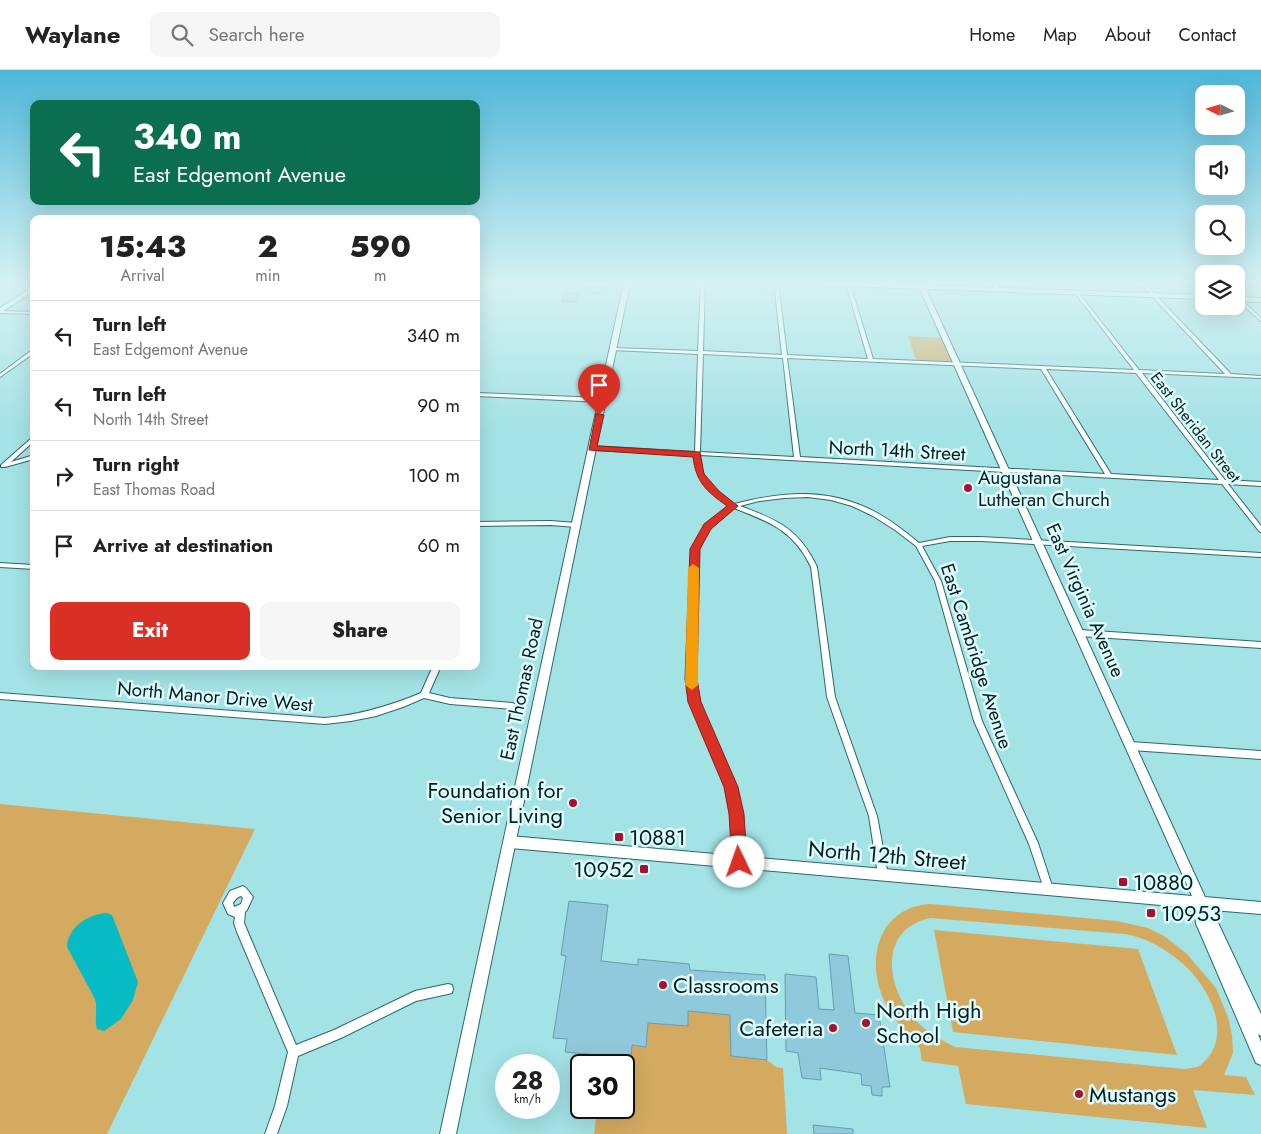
<!DOCTYPE html>
<html lang="en">
<head>
<meta charset="utf-8">
<style>
	body { margin:0; font-family:Jost,sans-serif; background:#f6f6f6; color:#222; height:100vh; display:flex; flex-direction:column; font-size:19px; white-space:nowrap }
	* { box-sizing:border-box; margin:0 }
	p { font-size:16px; color:#767676 }
	.icon { flex:none; width:28px; height:28px; fill:none; stroke:currentColor; stroke-width:2; stroke-linecap:round; stroke-linejoin:round }
	.map { position:relative; flex:1; overflow:hidden }
	.sheet { position:absolute; left:30px; top:145px; width:450px; height:455px; display:flex; flex-direction:column; background:#fff; border-radius:10px; box-shadow:0 5px 20px #0002 }
	.sheet>* { flex:none }
	.hud { position:absolute; left:30px; top:30px; width:450px; height:105px; border-radius:10px; box-shadow:0 5px 20px #0002; background:#0b6e4f; color:#fff; overflow:hidden }
	.needle { width:32px; rotate:275deg }
	.tools { position:absolute; left:1195px; top:15px; display:grid; gap:10px }
	.tools a { display:grid; place-items:center; width:50px; height:50px; border-radius:10px; background:#fff; box-shadow:0 5px 20px #0002; font-size:25px }
	.speed { position:absolute; left:495px; top:984px; display:flex; gap:10px; font-size:25px; font-weight:700; text-align:center }
	.speed>* { display:grid; place-content:center; width:65px; height:65px; border-radius:50%; background:#fff; box-shadow:0 5px 20px #0002; line-height:1 }
	.speed small { font-size:12px; font-weight:400 }
	.speed .limit { border:2px solid #111; border-radius:8px; background:#fff; color:#111 }
	.pin { position:absolute; display:grid; place-items:center; width:42px; height:42px; color:#fff; margin:-51px -21px; border-radius:50% 50% 50% 0; rotate:-45deg; box-shadow:0 0 5px #0007 }
	.pin .icon { rotate:45deg }
	.me { position:absolute; width:55px; margin:-28px; rotate:357deg; stroke-linejoin:round; filter:drop-shadow(0 0 4px #0008) }
	.turn { display:flex; align-items:center; gap:18px; height:105px; padding:0 20px; font-size:22px }
	.turn .icon { width:65px; height:65px; stroke-width:2.5 }
	.turn b { display:block; font-size:35px; line-height:42px }
	.eta { display:flex; justify-content:space-evenly; align-items:center; height:85px; text-align:center }
	.eta b { font-size:30px; font-weight:800; line-height:35px }
	.cta { display:flex; gap:10px; margin-top:auto; padding:10px 20px }
	.cta a { flex:1; height:58px; border-radius:10px; background:#d93025; color:#fff; font-size:20px; font-weight:800; line-height:58px; text-align:center }
	.cta a+a { background:#f6f6f6; color:#222 }
	ul { padding:0; list-style:none }
	li { display:flex; align-items:center; gap:15px; height:70px; padding:0 20px; border-top:1px solid #e0e0e0 }
	li div { flex:1 }
	li b { display:block; font-size:19px }
	li em { font-style:normal }
	header { display:flex; align-items:center; gap:30px; box-sizing:border-box; height:70px; padding:0 25px; background:#fff; border-bottom:1px solid #e0e0e0 }
	header strong { font-size:24px }
	nav { display:flex; gap:28px; margin-inline-start:auto; font-size:18px }
	.search { width:350px; height:45px; background:#f6f6f6; display:flex; align-items:center; gap:12px; box-sizing:border-box; padding:0 18px; border-radius:10px; color:#767676; font-size:19px }
	.map>svg:first-child { display:block }
</style>
</head>
<body>
<header>
<strong>Waylane</strong>
<div class="search"><svg class="icon" aria-label="search" viewBox="0 0 24 24"><circle cx="10" cy="10" r="6"/><path d="M15 15l6 6"/></svg>Search here</div>
<nav><a>Home</a><a>Map</a><a>About</a><a>Contact</a></nav>
</header>
<div class="map">
<svg width="1261" height="1064" viewBox="0 0 1261 1064">
	<rect width="100%" height="100%" fill="#a3e2e5"/>
	<path fill="#d4aa60" fill-rule="evenodd" d="M908,266L941,268L951,291L916,290Z
		M0,734L255,759L107,1064H0Z
		M930,834L1117,851L1148,858L1164,866L1186,883L1216,918L1228,947L1232,965L1233,983L1224,1005L1246,1007L1255,1025L1193,1020L1207,1058L966,1034L958,996L922,991C921,987 921,980 919,977C916,972 911,969 908,965C899,955 890,943 884,930C865,889 879,837 930,834ZM930,848L1125,864C1147,868 1166,879 1182,893C1205,913 1228,952 1212,982C1209,986 1204,993 1199,996C1195,998 1189,998 1184,999L955,977C939,969 923,960 912,946C885,913 880,859 930,848Z
		M934,860L1138,879L1177,985L953,962Z
		M688,941L726,945L730,942L731,986L767,990L776,997L783,998L787,1064H594L597,1041L627,1044L632,975L646,976L648,953L688,956Z"/>
	<path fill="#06bbc3" d="M107,843L112,845L114,850L138,912L133,930L121,949L104,961L97,959C94,949 98,938 95,929L67,877C68,857 88,844 107,843Z"/>
	<path fill="#90c9db" stroke="#669daf" d="M590,212L606,220L595,224L578,215Z
		M564,223H579L578,232H562Z
		M569,831L608,835L601,891L638,895V889L689,894L690,900L765,905L767,990L731,986L730,945L688,941V956L648,953L646,977L632,975L631,988L565,982L567,969L553,968L566,886L561,885Z
		M829,884L848,886L855,943L879,945L890,1017H882V1026L872,1025L871,1016L862,1015L861,1004L820,998L821,1010L802,1008L798,983L786,981L785,904L816,907L819,939L834,940Z
		M813,1055L853,1059V1064H814Z"/>
	<g fill="none" stroke-linecap="round" stroke-linejoin="round">
		<g stroke="#2a686c" stroke-width="2">
			<path id="minor" d="M701,212H705L703,281L782,285L774,212H778L787,285L868,289L846,214L848,213L850,214L873,289L1134,300L1075,223V221H1077L1139,300L1225,304L1139,212H1143L1231,304L1261,306V308L1142,303L1225,410L1261,412V416L1228,414L1261,456V462L1259,461L1222,414L700,385C699,409 716,422 734,434C785,421 831,417 879,444C893,452 906,462 919,473L950,467H981L1261,483V487L981,471H950L922,476L941,511L982,651L1038,773L1053,819L1051,822L1048,824L1045,822L1029,774L974,651L935,511L916,476L895,460L873,446L852,436L831,430L808,427L784,428L759,431L740,436C778,450 799,459 817,497L835,627L877,746L888,805L886,808L883,810L880,808L878,805L869,746L827,627L811,497C794,461 770,452 734,438L709,458L698,479L695,609L699,632L735,717L741,744L744,792L742,795L739,797L736,795L734,792L733,744L727,717L691,632L687,609L692,479L705,456L729,436C711,424 694,408 695,385L592,380L589,378L592,376L695,382L698,284L613,280L611,279L613,278L698,281ZM703,284L783,288L794,387L700,382ZM787,288L1041,299L1105,404L800,387ZM1046,299L1136,303L1219,410L1111,404Z
				M992,212H996L1000,220L999,221H997Z
				M1236,225L1261,248V251L1236,229Z
				M0,241L34,242V244L0,243Z
				M32,280H34V283L0,307V304Z
				M476,323L602,328L605,330L602,332L476,326Z
				M34,366V371L11,392L34,385V389L5,397H1V395Z
				M551,451L576,453L579,455L576,457L551,455L476,456V452Z
				M0,493L34,495V499L0,497Z
				M1080,560L1261,572V578L1080,566L1077,565L1076,563L1077,561Z
				M433,596H441L429,623L450,628L512,633L515,634L516,636L515,638L512,639L450,634L424,628L403,637L376,646L351,651L325,654L0,629V623L325,648C359,645 390,636 421,623Z
				M1131,672L1261,681V689L1131,680L1128,679L1127,676L1128,673Z
				M243,816L246,818L253,827L247,840L245,842L244,853L296,975L334,960L415,921L448,914L452,915L453,919L452,923L448,924L416,931L341,968L298,986L287,1036L277,1064H265L275,1036L288,982L237,862L234,853L235,847L228,844L223,833L230,821ZM241,826L243,828L241,834L234,837L233,833C235,830 237,827 241,826Z"/>
		</g>
		<g stroke="#2a686c" stroke-width="2">
			<path id="tertiary" d="M922,215L925,217L1205,827L1261,832V844L1212,840L1261,944V966L1258,964L1261,972V995L1256,993L1198,858L1196,854L1195,838L510,778L506,776L504,772L506,768L510,766L1192,826L919,217Z"/>
		</g>
		<g stroke="#2a686c" stroke-width="2">
			<path id="secondary" d="M624,212H630L456,1064H440Z
				M785,212H829L1204,225V229L788,214Z
				M34,216V221L0,243V238Z
				M1236,227L1261,228V232L1236,231Z"/>
		</g>
		<use href="#minor" fill="#fff" fill-rule="evenodd"/>
		<use href="#tertiary" fill="#fff" fill-rule="evenodd"/>
		<use href="#secondary" fill="#fff" fill-rule="evenodd"/>
	</g>
	<linearGradient id="sky" x2="0" y2="1"><stop stop-color="#4db7d9"/><stop offset="0.59" stop-color="#d6f2f3"/><stop offset="1" stop-color="#d6f2f3" stop-opacity="0"/></linearGradient>
	<rect width="1261" height="361" fill="url(#sky)"/>
	<path fill="#d93025" stroke="#8d1f18" d="M596,343L604,345L597,376L700,382L704,404L719,421L738,436L711,459L700,479L697,609L701,632L738,717L744,744L747,792L745,797L739,799L734,797L732,792L729,744L724,717L688,632L685,609L690,479L704,454L727,436C706,421 696,412 693,387L589,380Z"/>
	<path fill="#f59e0b" d="M693,494L699,498L698,615L692,620L685,615L688,498Z"/>
	<g fill="#a8102c" stroke="#defcfe" stroke-width="2">
		<circle cx="968" cy="418" r="5"/>
		<circle cx="573" cy="733" r="5"/>
		<rect x="614" y="762" width="10" height="10" rx="2.5"/>
		<rect x="639" y="794" width="10" height="10" rx="2.5"/>
		<rect x="1118" y="807" width="10" height="10" rx="2.5"/>
		<rect x="1146" y="838" width="10" height="10" rx="2.5"/>
		<circle cx="663" cy="915" r="5"/>
		<circle cx="866" cy="953" r="5"/>
		<circle cx="833" cy="958" r="5"/>
		<circle cx="1079" cy="1024" r="5"/>
	</g>
	<g text-anchor="middle" stroke-width="5" stroke-linejoin="round" paint-order="stroke">
		<g font-size="16" fill="#041e1f" stroke="#defcfe">
			<text transform="translate(1196 357) rotate(52)" y="6">East Sheridan Street</text>
		</g>
		<g font-size="19" fill="#041e1f" stroke="#defcfe">
			<text transform="translate(897 380) rotate(3)" y="7">North 14th Street</text>
			<text transform="translate(1086 530) rotate(66)" y="7">East Virginia Avenue</text>
			<text transform="translate(977 586) rotate(72)" y="7">East Cambridge Avenue</text>
			<text transform="translate(521 619) rotate(-78)" y="7">East Thomas Road</text>
			<text transform="translate(215 626) rotate(5)" y="7">North Manor Drive West</text>
		</g>
		<g font-size="19" fill="#041e1f" stroke="#defcfe" text-anchor="start">
			<text x="978" y="414">Augustana<tspan x="978" dy="22">Lutheran Church</tspan></text>
		</g>
		<g font-size="22" fill="#041e1f" stroke="#defcfe" text-anchor="start">
			<text x="563" y="728" text-anchor="end">Foundation for<tspan x="563" dy="25">Senior Living</tspan></text>
			<text x="629" y="775">10881</text>
			<text x="634" y="807" text-anchor="end">10952</text>
			<text x="1133" y="820">10880</text>
			<text x="1161" y="851">10953</text>
			<text x="673" y="923">Classrooms</text>
			<text x="876" y="948">North High<tspan x="876" dy="25">School</tspan></text>
			<text x="823" y="966" text-anchor="end">Cafeteria</text>
			<text x="1089" y="1032">Mustangs</text>
		</g>
		<g font-size="22" fill="#041e1f" stroke="#defcfe">
			<text transform="translate(887 785) rotate(5)" y="8">North 12th Street</text>
		</g>
	</g>
</svg>
<div class="tools">
<a><svg class="needle" viewBox="-14 -14 28 28"><path d="M0-13l5 13h-10z" fill="#e53935"/><path d="M0 13l5-13h-10z" fill="#767676"/></svg></a>
<a><svg class="icon" aria-label="sound" viewBox="0 0 24 24"><path d="M4 9h4l5-4v14l-5-4H4zM17 9q2 3 0 6"/></svg></a>
<a><svg class="icon" aria-label="search" viewBox="0 0 24 24"><circle cx="10" cy="10" r="6"/><path d="M15 15l6 6"/></svg></a>
<a><svg class="icon" aria-label="layers" viewBox="0 0 24 24"><path d="M12 4l9 5-9 5-9-5zM3 14l9 5 9-5"/></svg></a>
</div>
<div class="speed"><div>28<small>km/h</small></div><div class="limit">30</div></div>
<div class="pin" style="left:599px;top:345px;background:#d93025"><svg class="icon" aria-label="arrive" viewBox="0 0 24 24"><path d="M6 21V4h12l-3 4 3 4H6"/></svg></div>
<svg class="me" style="left:739px;top:792px" viewBox="-20 -20 40 40"><circle r="19" fill="#fff"/><path d="M0-13L10 11 0 6-10 11z" fill="#d93025"/></svg>
<div class="hud">
<div class="turn"><svg class="icon" aria-label="left" viewBox="0 0 24 24"><path d="M17 20v-9H6M10 6l-5 5 5 5"/></svg><div><b>340 m</b>East Edgemont Avenue</div></div>
</div>
<section class="sheet">
<div class="eta">
<div><b>15:43</b><p>Arrival</p></div>
<div><b>2</b><p>min</p></div>
<div><b>590</b><p>m</p></div>
</div>
<ul>
<li><svg class="icon" aria-label="left" viewBox="0 0 24 24"><path d="M17 20v-9H6M10 6l-5 5 5 5"/></svg><div><b>Turn left</b><p>East Edgemont Avenue</p></div><em>340 m</em></li>
<li><svg class="icon" aria-label="left" viewBox="0 0 24 24"><path d="M17 20v-9H6M10 6l-5 5 5 5"/></svg><div><b>Turn left</b><p>North 14th Street</p></div><em>90 m</em></li>
<li><svg class="icon" aria-label="right" viewBox="0 0 24 24"><path d="M7 20v-9h11M14 6l5 5-5 5"/></svg><div><b>Turn right</b><p>East Thomas Road</p></div><em>100 m</em></li>
<li><svg class="icon" aria-label="arrive" viewBox="0 0 24 24"><path d="M6 21V4h12l-3 4 3 4H6"/></svg><div><b>Arrive at destination</b></div><em>60 m</em></li>
</ul>
<div class="cta"><a>Exit</a><a>Share</a></div>
</section>
</div>
</body>
</html>
